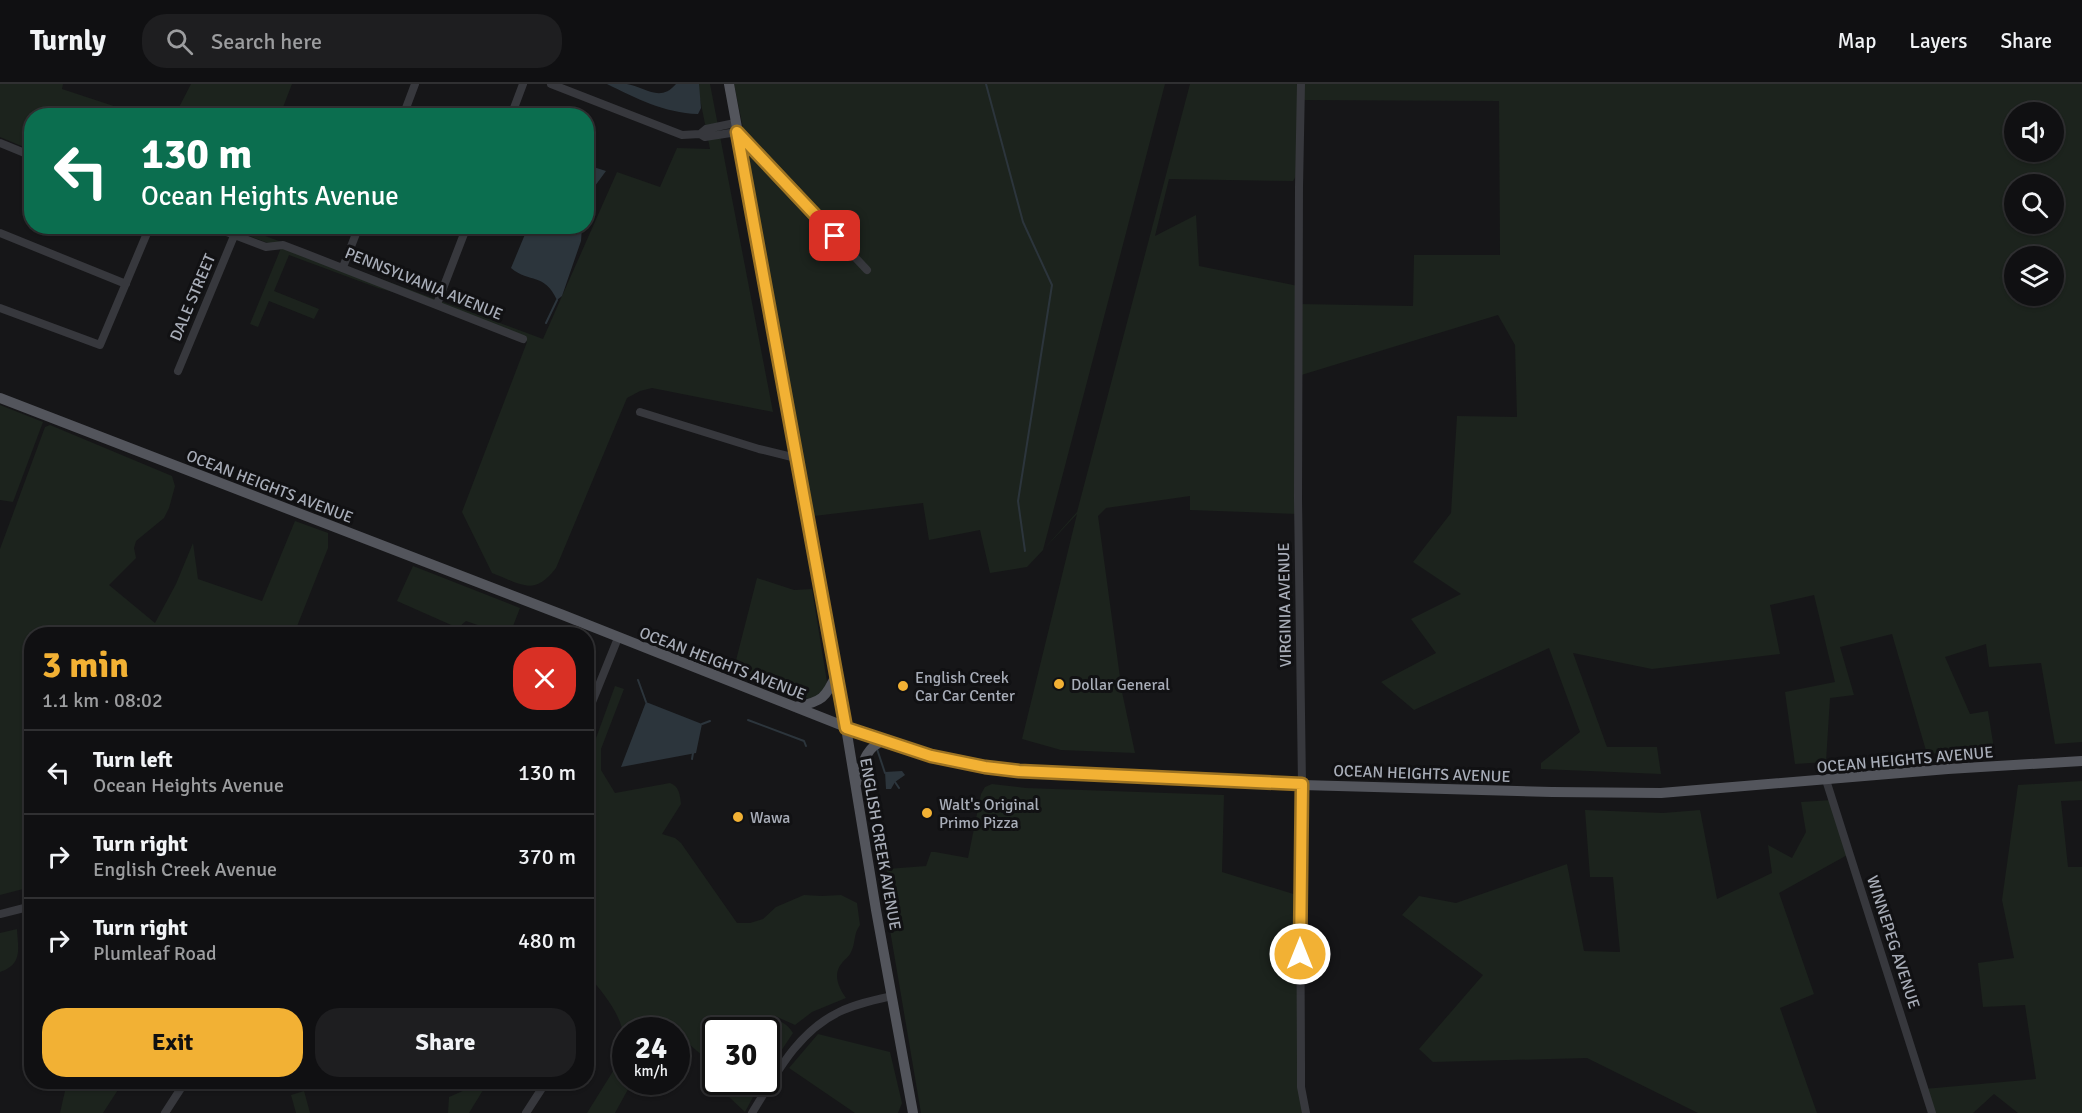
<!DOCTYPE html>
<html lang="en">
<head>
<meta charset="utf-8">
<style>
	body { margin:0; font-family:Signika,sans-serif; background:#1e1e20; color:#f1f3f6; height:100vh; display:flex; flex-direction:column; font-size:22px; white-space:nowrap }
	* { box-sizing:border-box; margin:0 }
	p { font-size:20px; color:#9c9d9f }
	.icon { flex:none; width:33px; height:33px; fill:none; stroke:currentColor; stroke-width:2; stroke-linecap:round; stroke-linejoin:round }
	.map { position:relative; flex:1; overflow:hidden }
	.sheet { position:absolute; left:24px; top:543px; width:570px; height:462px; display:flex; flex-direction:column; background:#101012; border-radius:24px; box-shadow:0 2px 4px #0004,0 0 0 2px #303032 }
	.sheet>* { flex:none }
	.guide { position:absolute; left:24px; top:24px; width:570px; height:126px; border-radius:24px; box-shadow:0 2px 4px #0004,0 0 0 2px #303032; background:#0b6e4f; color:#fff; overflow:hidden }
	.tools { position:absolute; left:2004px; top:18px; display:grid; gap:12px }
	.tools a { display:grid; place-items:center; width:60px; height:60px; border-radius:50%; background:#101012; box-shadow:0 2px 4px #0004,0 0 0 2px #303032; font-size:30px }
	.speed { position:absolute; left:612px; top:933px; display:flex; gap:12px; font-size:30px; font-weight:700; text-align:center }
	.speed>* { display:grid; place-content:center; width:78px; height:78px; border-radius:50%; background:#101012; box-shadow:0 2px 4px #0004,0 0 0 2px #303032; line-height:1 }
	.speed small { font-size:15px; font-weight:400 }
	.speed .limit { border:3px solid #111; border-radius:9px; background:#fff; color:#111 }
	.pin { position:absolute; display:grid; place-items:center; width:51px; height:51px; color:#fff; margin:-26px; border-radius:12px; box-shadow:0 3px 9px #0006 }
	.me { position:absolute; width:66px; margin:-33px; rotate:0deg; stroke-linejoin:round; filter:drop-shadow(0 0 4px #0008) }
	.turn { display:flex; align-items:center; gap:21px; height:126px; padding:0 18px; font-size:27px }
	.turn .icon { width:78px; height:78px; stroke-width:2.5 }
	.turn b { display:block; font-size:42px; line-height:51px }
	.round { display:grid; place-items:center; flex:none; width:63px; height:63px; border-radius:24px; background:#1e1e20 }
	.head { display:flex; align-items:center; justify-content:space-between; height:102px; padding:0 18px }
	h1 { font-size:36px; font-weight:700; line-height:45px; color:#f2b134 }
	.action { display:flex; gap:12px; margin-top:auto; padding:12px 18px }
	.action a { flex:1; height:69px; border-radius:24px; background:#f2b134; color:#111; font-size:24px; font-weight:700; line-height:69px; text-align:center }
	.action a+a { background:#1e1e20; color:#f1f3f6 }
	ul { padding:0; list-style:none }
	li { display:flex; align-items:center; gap:18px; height:84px; padding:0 18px; border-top:2px solid #303032 }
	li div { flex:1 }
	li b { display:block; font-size:22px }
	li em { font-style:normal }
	header { display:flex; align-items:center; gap:36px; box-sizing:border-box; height:84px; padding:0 30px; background:#101012; border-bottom:2px solid #303032 }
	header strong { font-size:28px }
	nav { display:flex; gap:33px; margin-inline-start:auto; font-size:21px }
	.search { width:420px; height:54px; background:#1e1e20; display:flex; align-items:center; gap:15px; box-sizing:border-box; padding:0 21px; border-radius:24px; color:#9c9d9f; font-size:22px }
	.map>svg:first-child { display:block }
</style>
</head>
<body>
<header>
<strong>Turnly</strong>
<div class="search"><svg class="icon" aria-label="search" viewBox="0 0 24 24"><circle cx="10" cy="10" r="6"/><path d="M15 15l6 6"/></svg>Search here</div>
<nav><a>Map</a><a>Layers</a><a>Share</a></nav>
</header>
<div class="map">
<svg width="2082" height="1029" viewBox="0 0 2082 1029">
	<rect width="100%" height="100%" fill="#161618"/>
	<path fill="#1c231d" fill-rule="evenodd" d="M0,0H63L62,5L141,31L32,32L31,66L0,53Z
		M191,0H292L280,31H175Z
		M697,0H710L773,328L652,304L640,307L627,314L556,484C534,513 521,500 492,489L462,428L527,258L437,220L378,204L289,171L274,207L319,225L314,235L269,217L258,243L250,240L281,164L226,143H241L543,255L617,88L660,103L677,64L710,65Z
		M734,0H1165L1043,466L1077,428L1190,0H2082V658L2055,660L2041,579L1989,583L1986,560L1945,573L1970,630L1988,627L1994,665L1927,670L1892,550L1840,563L1854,611L1830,614L1826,678L1795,680L1785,608L1835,598L1814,511L1770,521L1780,570L1652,585L1573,569L1607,663H1657L1661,690L1541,685V679L1580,648L1549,564L1414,626L1381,598L1436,569L1411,535L1461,510L1413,478L1451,429L1457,332L1517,333L1515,261L1498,231L1298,292V430L1190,426V412L1106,424L1098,432L1122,608L1135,669L1061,666L1022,655L1077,430L1027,483L990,489L980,446L929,456L923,419L814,432L750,85L749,73ZM1299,16L1499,17L1500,171H1414L1413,222L1298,220V202L1199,182L1196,131L1155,152L1169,95L1293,97L1298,89ZM2014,28H2054V68H2014ZM2014,100H2054V140H2014ZM2014,172H2054V212H2014Z
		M0,321L43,338L13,418L0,416Z
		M50,341L172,392L175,402L169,424L164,434L136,457L134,464L136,474L109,501L155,539L176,500L193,459L198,495L262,517L295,437L328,449V464L294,550H32L31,803L0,811V465L45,343Z
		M413,482L520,524L510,550H498V548L466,537L458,544L397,517Z
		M757,494L794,506L812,505L827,598C823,609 813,617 801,614L733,588Z
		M615,602L624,605L601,665V686L615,709L670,699C679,702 680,711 681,720L662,750L675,754L681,759L737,839H750L763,835L776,823L804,811L822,812L841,811L857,819L860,841C853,850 856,859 851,868C849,873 845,875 842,879C832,890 839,904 846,914L812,928L795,941L775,932H761V934C775,934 786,937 793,949L767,988L766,946H716L715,974L703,972L677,950L676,946H673L664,940L660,946H626L625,960C623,932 605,911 587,890V679Z
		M2082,697V716L2061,717L2068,783H2082V1029H2018L1994,1010L1973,1029H1932L1924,1005L2036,995L2025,921L1983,923L1978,879L2014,874L2002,816L2018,701Z
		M992,700L1026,704L1224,711L1222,788L1300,812L1303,1001L1307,1029H921L890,846L887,785L926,782L931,768H935L968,774L981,710L985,703Z
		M1832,716L1849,770L1779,809L1814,910L1780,924L1817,1029H1698L1587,974L1433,978L1419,965L1483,891L1402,831L1419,812L1456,819L1567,780L1584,867L1620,868L1613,793H1590L1585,726L1663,729L1700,726L1717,815L1772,789L1768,761L1792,774L1806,748L1801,718Z
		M17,845C18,865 23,880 0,888V849Z
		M818,950L890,968L902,1019L898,1029H855L789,984Z
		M625,961L626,998H632L615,1029H587L620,976Z
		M715,993L716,998H761L745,1028L712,997Z
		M67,998H123L103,1029H60Z
		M469,998H488L469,1029H448L449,1013L465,1006Z
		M304,1007L310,1029H296L291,1011Z"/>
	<path fill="#2c353c" d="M607,0C613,0 620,0 627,0C645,3 660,19 676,0H699L701,24L698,30C664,29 636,14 607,0Z
		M587,81L606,87L589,110L587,117Z
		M528,143H582L581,157L562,212L557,216C544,188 530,200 511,184Z
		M646,618L702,640L696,669L621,683Z
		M902,687L905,691L895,698L891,705H886L885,688Z"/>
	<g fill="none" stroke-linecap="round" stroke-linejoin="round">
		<path stroke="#2c353c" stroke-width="2" d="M986,0L1023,138L1052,201L1018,417L1025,467
			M546,239L557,216
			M638,596L646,618
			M748,636L804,657L806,662
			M702,640L710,637
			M877,665L885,689
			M692,675L693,669
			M895,698L899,704"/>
		<path stroke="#37383d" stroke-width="8" d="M551,0L682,51L700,50L705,53L737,48L867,186
			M1301,0L1299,103L1298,415L1302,701L1300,774L1301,979V1003L1306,1029
			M403,32L415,0
			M511,32L523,0
			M700,50L706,45L735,39
			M0,59L32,72
			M211,142L266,163L283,161L304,169L523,255
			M0,149L126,200
			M343,183L359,142
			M437,220L467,142
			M0,224L100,261L150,142
			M178,287L234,152
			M640,328L759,365L796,374
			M586,633L618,554
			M1826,696L1932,1029
			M0,830L32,822
			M165,1029L185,998
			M526,1029L546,998
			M752,1029C775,992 797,948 839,928C855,920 874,916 892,912"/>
		<path stroke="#53555c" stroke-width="10" d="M729,0L837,589L876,826L913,1029
			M0,314L563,531L846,643L931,672L985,683L1019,687L1302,701L1552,708L1661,709L1948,685L2082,677
			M795,623C822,618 826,614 837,589
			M856,700C862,683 865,662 884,657"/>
	</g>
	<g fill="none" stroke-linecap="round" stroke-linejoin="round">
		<g stroke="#9d7322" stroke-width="15">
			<path id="route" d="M835,152L737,48L846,644L931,672L985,683L1019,687L1302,700L1300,870"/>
		</g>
		<use href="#route" stroke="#f2b134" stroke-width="10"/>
	</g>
	<g fill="#f2b134" stroke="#111113" stroke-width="2">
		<circle cx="1059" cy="600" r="6"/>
		<circle cx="903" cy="602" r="6"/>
		<circle cx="927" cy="729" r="6"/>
		<circle cx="738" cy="733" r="6"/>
	</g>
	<g text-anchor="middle" stroke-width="6" stroke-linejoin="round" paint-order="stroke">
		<g font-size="16" fill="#a8adb8" stroke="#111113">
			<text transform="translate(424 199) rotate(22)" y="6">PENNSYLVANIA AVENUE</text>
			<text transform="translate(192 213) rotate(-67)" y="6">DALE STREET</text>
			<text transform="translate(270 402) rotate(21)" y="6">OCEAN HEIGHTS AVENUE</text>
			<text transform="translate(1284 521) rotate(-91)" y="6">VIRGINIA AVENUE</text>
			<text transform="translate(723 579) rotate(21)" y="6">OCEAN HEIGHTS AVENUE</text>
			<text transform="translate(1905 675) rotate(-5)" y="6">OCEAN HEIGHTS AVENUE</text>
			<text transform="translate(1422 689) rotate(2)" y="6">OCEAN HEIGHTS AVENUE</text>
			<text transform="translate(881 760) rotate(80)" y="6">ENGLISH CREEK AVENUE</text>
			<text transform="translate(1894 858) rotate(72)" y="6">WINNEPEG AVENUE</text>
		</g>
		<g font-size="16" fill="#a8adb8" stroke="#111113" text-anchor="start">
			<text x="915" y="599">English Creek<tspan x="915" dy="18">Car Car Center</tspan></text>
			<text x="1071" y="606">Dollar General</text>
			<text x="939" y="726">Walt's Original<tspan x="939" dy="18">Primo Pizza</tspan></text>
			<text x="750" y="739">Wawa</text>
		</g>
	</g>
</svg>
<div class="tools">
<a><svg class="icon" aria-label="sound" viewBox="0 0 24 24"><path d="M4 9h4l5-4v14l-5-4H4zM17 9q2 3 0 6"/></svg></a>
<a><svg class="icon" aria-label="search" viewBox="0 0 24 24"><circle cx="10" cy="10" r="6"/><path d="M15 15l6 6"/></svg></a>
<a><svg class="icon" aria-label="layers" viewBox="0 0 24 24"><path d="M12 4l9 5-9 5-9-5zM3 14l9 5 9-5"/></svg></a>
</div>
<div class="speed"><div>24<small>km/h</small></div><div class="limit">30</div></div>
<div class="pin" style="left:835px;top:152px;background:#d93025"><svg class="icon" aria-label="arrive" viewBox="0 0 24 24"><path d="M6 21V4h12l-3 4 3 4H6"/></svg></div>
<svg class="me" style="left:1300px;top:870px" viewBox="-20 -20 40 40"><circle r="17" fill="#f2b134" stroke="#fff" stroke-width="3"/><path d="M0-11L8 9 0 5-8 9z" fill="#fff"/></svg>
<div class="guide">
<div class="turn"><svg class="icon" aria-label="left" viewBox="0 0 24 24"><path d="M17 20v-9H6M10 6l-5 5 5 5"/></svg><div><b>130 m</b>Ocean Heights Avenue</div></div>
</div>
<section class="sheet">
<div class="head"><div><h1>3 min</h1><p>1.1 km · 08:02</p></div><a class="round" style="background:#d93025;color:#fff"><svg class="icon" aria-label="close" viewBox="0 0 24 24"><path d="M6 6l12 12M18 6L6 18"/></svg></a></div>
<ul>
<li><svg class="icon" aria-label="left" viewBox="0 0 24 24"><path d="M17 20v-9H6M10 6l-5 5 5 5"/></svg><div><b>Turn left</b><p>Ocean Heights Avenue</p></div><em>130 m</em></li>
<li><svg class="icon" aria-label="right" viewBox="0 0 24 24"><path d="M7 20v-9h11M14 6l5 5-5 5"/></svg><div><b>Turn right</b><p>English Creek Avenue</p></div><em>370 m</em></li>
<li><svg class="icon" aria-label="right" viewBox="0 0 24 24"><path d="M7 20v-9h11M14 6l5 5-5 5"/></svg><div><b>Turn right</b><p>Plumleaf Road</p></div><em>480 m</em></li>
</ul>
<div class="action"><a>Exit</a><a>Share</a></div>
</section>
</div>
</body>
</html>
